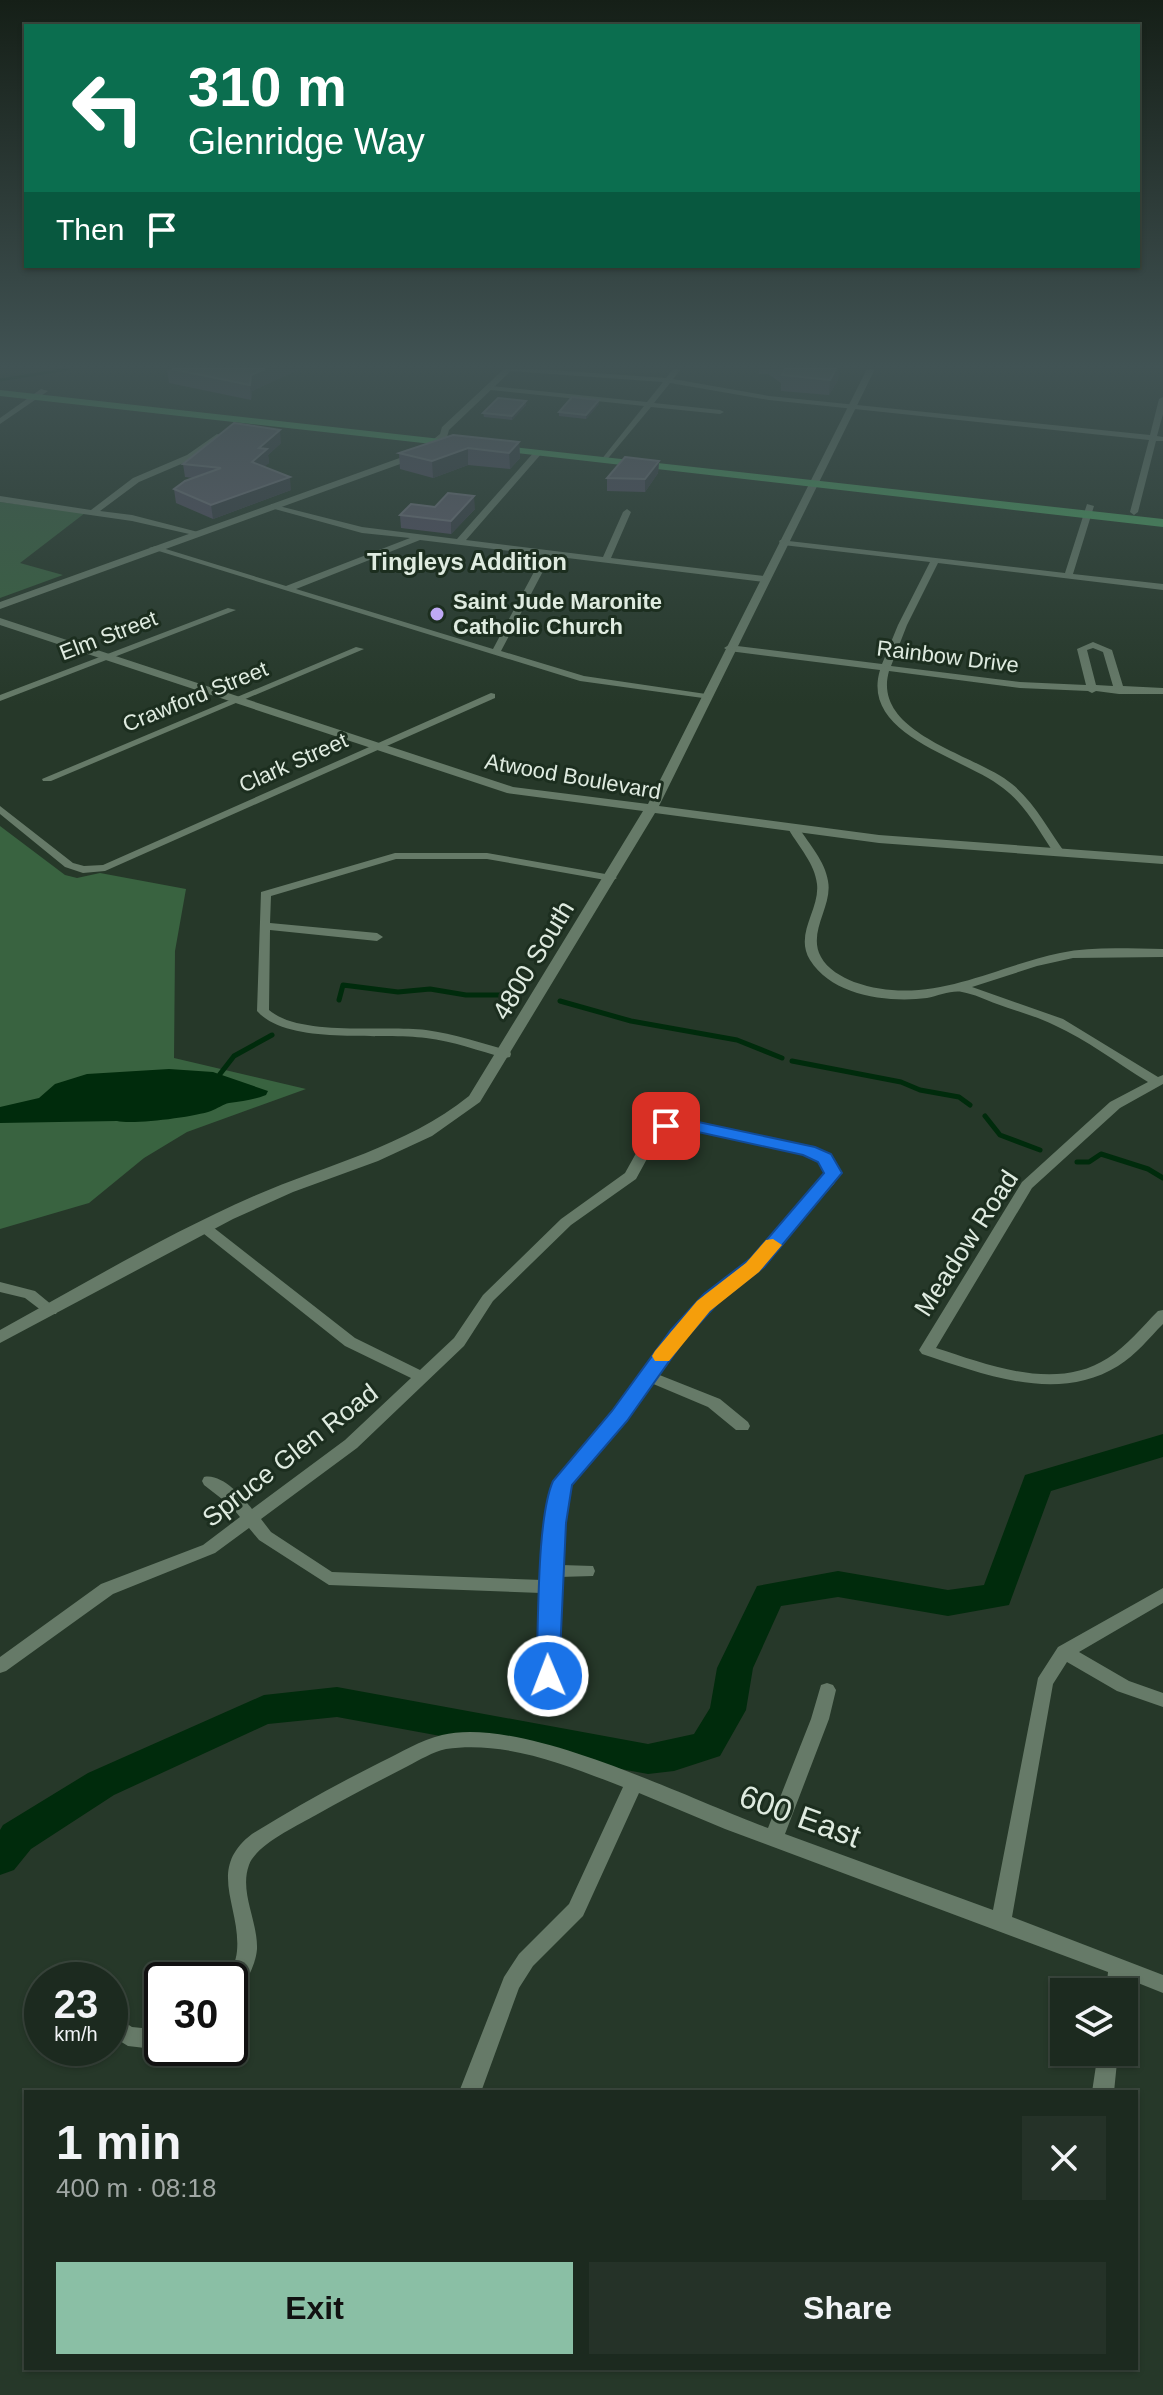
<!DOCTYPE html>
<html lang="en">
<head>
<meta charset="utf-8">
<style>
	body { margin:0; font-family:Arial,sans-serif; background:#253228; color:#f1f3f6; height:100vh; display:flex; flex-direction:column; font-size:30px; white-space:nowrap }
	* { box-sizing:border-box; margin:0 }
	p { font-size:26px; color:#a0a7a4 }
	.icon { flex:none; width:44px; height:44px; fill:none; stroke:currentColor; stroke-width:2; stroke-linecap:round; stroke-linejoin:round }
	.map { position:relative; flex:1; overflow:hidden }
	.sheet { position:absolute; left:24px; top:2090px; width:1114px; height:280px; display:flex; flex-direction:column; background:#1c2a1f; border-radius:0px; box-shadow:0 2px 6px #0004,0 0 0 2px #3a463d }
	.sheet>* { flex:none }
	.banner { position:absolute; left:24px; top:24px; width:1116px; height:244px; border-radius:0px; box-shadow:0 2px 6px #0004,0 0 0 2px #3a463d; background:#0b6e4f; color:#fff; overflow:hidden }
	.fabs { position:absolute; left:1050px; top:1978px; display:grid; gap:16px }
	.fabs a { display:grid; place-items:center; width:88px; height:88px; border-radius:0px; background:#1c2a1f; box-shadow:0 2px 6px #0004,0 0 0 2px #3a463d; font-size:40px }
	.speed { position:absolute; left:24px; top:1962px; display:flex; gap:16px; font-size:40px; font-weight:700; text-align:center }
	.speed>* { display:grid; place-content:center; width:104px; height:104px; border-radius:50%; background:#1c2a1f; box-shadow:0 2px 6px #0004,0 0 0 2px #3a463d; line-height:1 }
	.speed small { font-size:20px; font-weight:400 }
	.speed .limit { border:4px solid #111; border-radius:12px; background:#fff; color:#111 }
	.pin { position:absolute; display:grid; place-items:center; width:68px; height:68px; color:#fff; margin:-34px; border-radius:16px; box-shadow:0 4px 12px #0006 }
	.me { position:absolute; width:88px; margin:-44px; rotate:359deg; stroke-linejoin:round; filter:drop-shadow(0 0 6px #0008) }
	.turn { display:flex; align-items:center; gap:28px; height:168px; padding:0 32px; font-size:36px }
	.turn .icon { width:104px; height:104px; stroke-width:2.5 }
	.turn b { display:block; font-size:56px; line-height:68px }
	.then { display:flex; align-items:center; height:76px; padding:0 32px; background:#0003; gap:16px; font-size:30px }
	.round { display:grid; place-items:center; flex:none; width:84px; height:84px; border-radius:0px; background:#253228 }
	.summary { display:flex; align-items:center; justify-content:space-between; height:136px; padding:0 32px }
	h1 { font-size:48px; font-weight:700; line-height:60px }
	.action { display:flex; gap:16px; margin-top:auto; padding:16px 32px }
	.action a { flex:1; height:92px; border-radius:0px; background:#8abfa5; color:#111; font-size:32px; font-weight:700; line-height:92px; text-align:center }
	.action a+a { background:#253228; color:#f1f3f6 }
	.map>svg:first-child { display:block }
</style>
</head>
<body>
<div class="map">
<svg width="1163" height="2395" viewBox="0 0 1163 2395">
	<rect width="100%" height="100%" fill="#263829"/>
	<path fill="#396340" d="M0,502L85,513L20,563L63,575L0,598Z
		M0,826L65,875L77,878L100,873L186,889L175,951L174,1058L306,1089L187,1132L144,1158L89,1203L0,1229Z"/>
	<path fill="#002b0c" d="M169,1069L213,1072L268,1091L266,1095C253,1100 243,1101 229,1103C223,1104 217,1109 211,1111C194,1117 133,1125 117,1121L0,1123V1107L39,1098L55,1084L87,1074Z"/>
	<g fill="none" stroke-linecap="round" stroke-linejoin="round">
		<path stroke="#002b0c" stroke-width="3" d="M0,380L68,369"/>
		<path stroke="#002b0c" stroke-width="5" d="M339,1000L343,985L398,992L430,989L466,995H519
			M560,1001L631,1021L737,1040L782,1058
			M792,1061L901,1082L920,1090L959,1097L970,1105
			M220,1074L234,1056L272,1035
			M985,1116L1000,1135L1040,1150
			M1077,1162H1089L1101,1154L1148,1169L1163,1178"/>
		<path fill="#002b0c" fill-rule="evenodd" d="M1163,1434V1457L1051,1491L1009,1605L948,1616L838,1597L781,1606L753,1668L746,1710L720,1756L674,1771L648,1774L337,1717L268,1724L114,1795L31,1849L14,1870L0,1875V1830L3,1825L88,1773L264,1695L337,1687L648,1744L694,1734L710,1708L717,1668L757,1586L838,1571L948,1590L984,1585L1025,1475Z"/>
		<path fill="#667a68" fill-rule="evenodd" d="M505,369H538L666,378L673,369H681L673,379L769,396L1150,435L1159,399L1163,397V414L1157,436L1163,437V441H1156L1138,512L1134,515L1130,512L1149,440L769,400L670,383L654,403L720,410L724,412L720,414L651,407L605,462L601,460L644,406L491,390L487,388L491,386L647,402L663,382L509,371Z
			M41,389L48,391L0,424V418Z
			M217,434L224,436L193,459L139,482L100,511L132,515L198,532V536L132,521L0,502V496L91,510L133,478L187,455Z
			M535,451L542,453L466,540L603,557L623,512L627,509L631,512L611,558L764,576L769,579L764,582L551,556L501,651L584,676L706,694L711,697L710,699L580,681L149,548L156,546L286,586L410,538L362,533L271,508V504L362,527L457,539ZM420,540L543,555L493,649L296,589Z
			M1087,504L1094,506L1073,574L1163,584V590L938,563L907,625L891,666L1020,682L1086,685L1077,649L1093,642L1112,650L1123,686L1163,688V694H1119L1096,691L1092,693L1088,691L1020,688L889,671C871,734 976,754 1012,784C1035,803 1049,831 1066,854L1064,856H1056C1040,833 1026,805 1003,788C964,757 860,736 880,670L729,651L724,648L729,645L882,664L898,625L930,562L783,545L779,542L780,540L1065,573ZM1093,648L1103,652L1113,686L1096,685L1087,650Z
			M228,608L236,610L0,701V695Z
			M356,647L364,649L51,781H43L42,779Z
			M491,693L495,694V698L105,871L83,873L65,867L0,814V806L73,863L84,866L103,865Z
			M795,827L799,828C809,844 825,861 828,881C833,906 807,932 821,957C827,969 842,977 854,982C928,1008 989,968 1060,953C1094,946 1129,949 1163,949V957L1073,958L1037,966L972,987L1063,1019L1158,1077L1163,1075V1084L1120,1108L1032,1188L936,1348C989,1365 1056,1392 1108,1358C1127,1346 1142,1327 1158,1311L1163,1310V1324C1149,1338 1136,1355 1118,1366C1057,1404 983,1374 922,1354L919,1350L1022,1182L1110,1102L1148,1082C1117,1063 1087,1040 1054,1025C1036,1016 1016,1011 997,1004C986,1000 974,994 962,992C952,990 938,996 927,998C889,1003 832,996 810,960C794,934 820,910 817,884C815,864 799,847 789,830Z
			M395,853H487L611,875L617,878L611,881L487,859H396L271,896L270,923L377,933L383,937L377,941L270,930L269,1010C300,1037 384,1025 426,1030C454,1034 482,1043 510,1051L511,1054L510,1057L505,1058C479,1051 453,1041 426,1038C381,1032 288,1046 257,1011L261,892Z
			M689,1121L825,1152L840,1169L834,1184L757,1270L716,1301L683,1338L657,1374L720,1399L748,1422L750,1426L748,1430H736L708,1407L651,1383L625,1420L568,1489L561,1565L593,1566L595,1571L593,1576L559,1577L557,1676L554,1681L548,1683L542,1681L539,1676L541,1593L329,1585L259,1540L249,1528L215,1553L113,1594L6,1671L0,1673V1657L101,1584L203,1545L240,1517L231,1506L204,1485L202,1481L204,1477C221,1473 242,1496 252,1509L345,1440L411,1378L345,1346L199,1230L197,1227L199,1224H209L355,1338L420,1370L454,1338L483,1295L561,1219L625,1173L649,1130L661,1123ZM689,1129L815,1158L826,1170L822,1180L747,1264L706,1295L673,1330L613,1412L554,1483L552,1487L542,1580L332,1572L271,1532L261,1519L357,1448L464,1346L493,1301L571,1225L636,1179L660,1135L665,1131Z
			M0,1282L35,1291L58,1310L56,1314H46L25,1298L0,1292Z
			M1163,1588V1603L1079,1652L1129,1681L1163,1693V1707L1117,1691L1067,1662L1053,1684L1012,1917L1163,1975V1993L1128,1979L1124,1997V1992H1106L1108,1972L725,1829L639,1793L583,1916L533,1966L519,1988L481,2092H459L504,1977L519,1954L569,1904L623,1787C569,1766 506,1740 446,1749C433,1752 419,1760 408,1766C377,1782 346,1798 316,1815C297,1826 257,1844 249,1865C239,1892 258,1921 257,1949C256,1961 251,1972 245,1983C241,1991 239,1997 230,2000V1980H226C231,1971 236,1962 237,1951C241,1906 206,1869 252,1834C294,1808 337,1784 381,1762C400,1753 421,1740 442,1735C523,1715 688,1799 768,1828L811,1719L821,1685L827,1683L833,1685L836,1690L829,1719L785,1834L993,1910L1038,1678L1058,1647Z
			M110,2013L132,2027L162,2030V2048H166L162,2050L128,2046L110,2035Z
			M1098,2052H1118L1114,2092H1092Z"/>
		<path fill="#667a68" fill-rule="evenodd" d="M504,369H513L449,430L447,437L425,455L0,609V602L419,451L440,434L442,427Z
			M867,369H875L659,806L879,835L1163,856V864L879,843L655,813L480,1102L432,1136L378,1161L293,1192L233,1219L0,1343V1330C84,1284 167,1234 254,1196C328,1164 405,1147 469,1096L643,811L507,793L0,625V618L513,787L648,804Z"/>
		<path fill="#4ca261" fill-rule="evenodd" d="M0,390L459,441L465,444L459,447L0,396Z
			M495,445L1163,519V527L491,450V446Z"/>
	</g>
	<path fill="#534e61" d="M167,369H300L252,391L251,400L169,383Z
		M759,369H839L838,380L829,395L781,391V383L768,374H759Z
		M599,404L586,419L559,416V412Z
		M526,405L512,420L484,417L483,413Z
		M519,442L520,458L510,469L468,465L433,478L400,469L399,453Z
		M281,443L268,455L269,463L264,466L291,490L213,519L176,503L174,489L193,478L185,477L183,464Z
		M659,461L658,473L645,492L607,491V478Z
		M435,507L475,509L451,534L401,528L400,515Z"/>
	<path fill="#3a3e45" d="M265,369H300L252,391L251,400L250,385L251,375Z
		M836,369H839L838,380L829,395L830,380Z
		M599,400V404L586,419V415Z
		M526,401V405L512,420V416Z
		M280,430L281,443L268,455L269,463L254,475L252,462L259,448Z
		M519,442L520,458L510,469L509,453Z
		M468,448V465L433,478L432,461Z
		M659,461L658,473L645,492V479Z
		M290,477L291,490L213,519L211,505Z
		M474,496L475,509L451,534V521Z"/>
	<path fill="#625f6e" stroke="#757580" stroke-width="2" d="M172,369H265L251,375L250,385Z
		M784,369H836L830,380L782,375L785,369Z
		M572,397L599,400L586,415L559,412Z
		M498,398L526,401L512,416L483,413Z
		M234,423L280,430L259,448L267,449L252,462L290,477L211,505L174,489L185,481L221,468L183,464Z
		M453,435L519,442L509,453L468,448L432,461L399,453Z
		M625,457L659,461L645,479L607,478Z
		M448,493L474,496L451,521L400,515L411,504L435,507Z"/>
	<linearGradient id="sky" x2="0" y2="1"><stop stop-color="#151f17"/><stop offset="0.52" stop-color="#415354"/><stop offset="1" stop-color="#415354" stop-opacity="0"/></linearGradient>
	<rect width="1163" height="704" fill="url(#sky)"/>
	<path fill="#1a73e8" stroke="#114b97" stroke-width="2" d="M666,1120H689L815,1147L831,1154L842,1173L764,1267L718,1303L685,1339L627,1421L572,1485L566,1523L559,1676L556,1683H539L536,1676C539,1629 536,1520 553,1481L612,1411L671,1330L704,1294L751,1258L824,1173L818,1162L803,1155L689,1130L659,1129L657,1126Z"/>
	<path fill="#f59e0b" d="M773,1239L782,1245L759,1272L710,1311L669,1361H655L652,1356L655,1351L697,1301L746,1263L766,1240Z"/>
	<circle fill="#bfa9f4" stroke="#1c2e1f" stroke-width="3" cx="437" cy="614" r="8"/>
	<g text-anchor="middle" stroke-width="6" stroke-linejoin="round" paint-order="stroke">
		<g font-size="22" font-weight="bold" fill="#dfebe0" stroke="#1c2e1f" text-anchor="start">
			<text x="453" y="609">Saint Jude Maronite<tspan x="453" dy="25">Catholic Church</tspan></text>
		</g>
		<g font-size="22" fill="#dfebe0" stroke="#1c2e1f">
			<text transform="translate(108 635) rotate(-21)" y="8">Elm Street</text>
			<text transform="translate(948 656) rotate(7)" y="8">Rainbow Drive</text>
			<text transform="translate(195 696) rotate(-22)" y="8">Crawford Street</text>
			<text transform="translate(293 762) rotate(-24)" y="8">Clark Street</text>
			<text transform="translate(573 776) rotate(10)" y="8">Atwood Boulevard</text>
		</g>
		<g font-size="24" font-weight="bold" fill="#dfebe0" stroke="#1c2e1f">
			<text x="467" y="570">Tingleys Addition</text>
		</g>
		<g font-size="26" fill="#dfebe0" stroke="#1c2e1f">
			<text transform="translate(533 960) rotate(-59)" y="9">4800 South</text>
			<text transform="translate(966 1243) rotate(-57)" y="9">Meadow Road</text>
			<text transform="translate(290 1455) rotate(-38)" y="9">Spruce Glen Road</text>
		</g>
		<g font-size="32" fill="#dfebe0" stroke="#1c2e1f">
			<text transform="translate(800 1816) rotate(20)" y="11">600 East</text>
		</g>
	</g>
</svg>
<div class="fabs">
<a><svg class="icon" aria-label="layers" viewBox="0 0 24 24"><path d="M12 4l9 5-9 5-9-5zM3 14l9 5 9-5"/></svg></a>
</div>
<div class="speed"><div>23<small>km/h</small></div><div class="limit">30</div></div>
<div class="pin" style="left:666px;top:1126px;background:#d93025"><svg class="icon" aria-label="arrive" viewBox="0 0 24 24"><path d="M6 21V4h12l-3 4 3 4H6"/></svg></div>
<svg class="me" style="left:548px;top:1676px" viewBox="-20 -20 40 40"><circle r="17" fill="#1a73e8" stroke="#fff" stroke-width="3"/><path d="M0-11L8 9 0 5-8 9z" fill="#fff"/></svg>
<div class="banner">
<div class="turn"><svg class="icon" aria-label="left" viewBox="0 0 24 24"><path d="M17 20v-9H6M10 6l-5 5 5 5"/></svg><div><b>310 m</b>Glenridge Way</div></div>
<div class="then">Then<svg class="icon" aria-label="arrive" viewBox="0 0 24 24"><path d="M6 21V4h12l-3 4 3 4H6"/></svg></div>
</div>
<section class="sheet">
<div class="summary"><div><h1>1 min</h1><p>400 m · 08:18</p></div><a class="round"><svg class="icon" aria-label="close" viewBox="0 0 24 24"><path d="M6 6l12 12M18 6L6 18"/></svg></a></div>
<div class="action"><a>Exit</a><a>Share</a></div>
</section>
</div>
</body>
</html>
